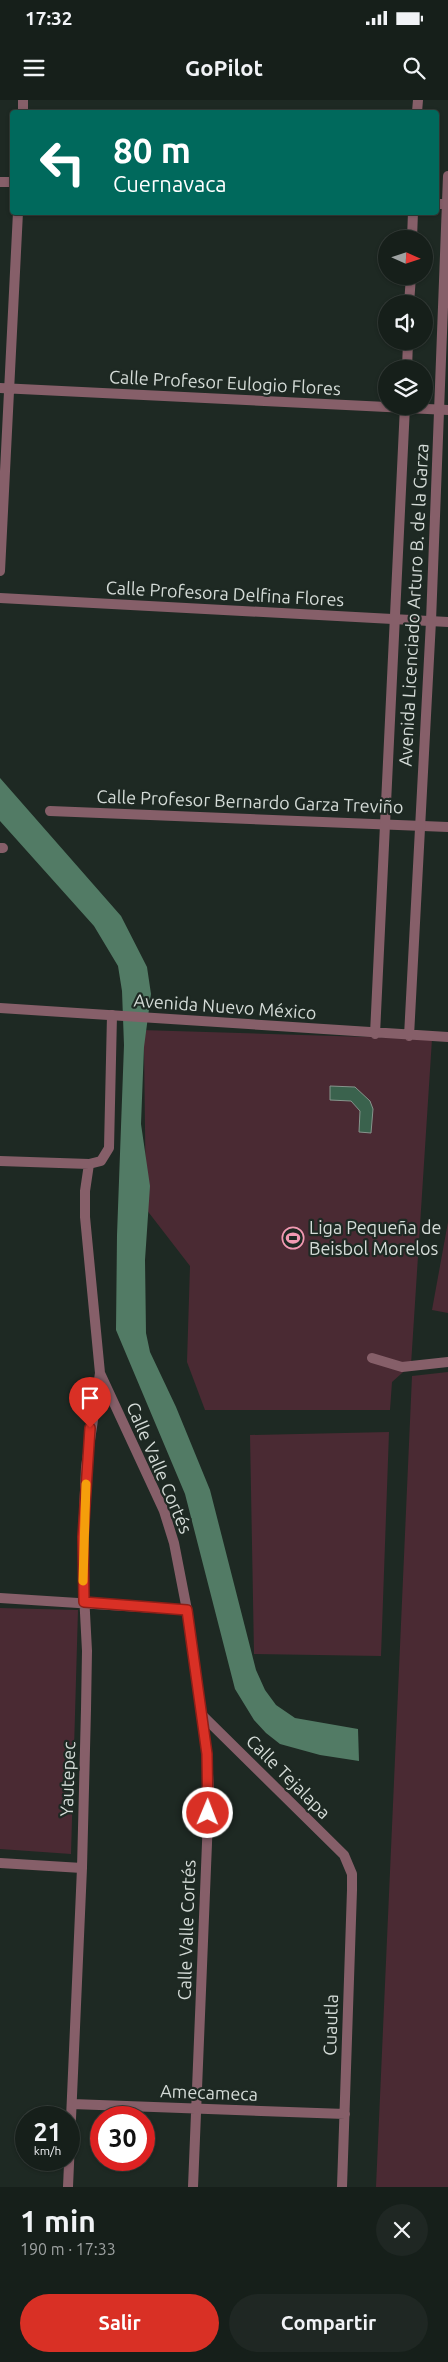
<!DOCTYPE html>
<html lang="es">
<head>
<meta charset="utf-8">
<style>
	body { margin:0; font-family:Ubuntu,sans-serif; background:#1f2723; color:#f1f3f6; height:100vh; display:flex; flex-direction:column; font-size:19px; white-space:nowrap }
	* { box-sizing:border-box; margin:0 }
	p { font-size:16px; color:#9ea2a2 }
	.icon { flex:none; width:28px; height:28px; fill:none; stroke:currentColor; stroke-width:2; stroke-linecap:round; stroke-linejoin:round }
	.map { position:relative; height:2087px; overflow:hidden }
	.details { display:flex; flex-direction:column; background:#161f1a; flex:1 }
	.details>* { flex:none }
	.guide { position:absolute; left:10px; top:10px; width:429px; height:105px; border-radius:5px; box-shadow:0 1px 4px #0004,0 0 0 1px #353d39; background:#00695c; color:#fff; overflow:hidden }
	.needle { width:32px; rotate:93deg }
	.buttons { position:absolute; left:378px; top:130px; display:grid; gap:10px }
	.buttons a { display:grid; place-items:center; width:55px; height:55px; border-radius:50%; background:#161f1a; box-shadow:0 1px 4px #0004,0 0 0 1px #353d39; font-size:25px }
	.speed { position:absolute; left:15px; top:2006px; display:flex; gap:10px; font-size:25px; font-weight:700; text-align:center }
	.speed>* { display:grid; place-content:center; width:65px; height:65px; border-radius:50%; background:#161f1a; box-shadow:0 1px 4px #0004,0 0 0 1px #353d39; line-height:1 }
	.speed small { font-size:12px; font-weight:400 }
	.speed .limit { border:8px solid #d22; background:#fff; color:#111 }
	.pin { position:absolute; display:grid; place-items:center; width:42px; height:42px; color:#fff; margin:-51px -21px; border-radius:50% 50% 50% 0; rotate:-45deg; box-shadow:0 0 5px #0007 }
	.pin .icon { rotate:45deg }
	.me { position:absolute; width:55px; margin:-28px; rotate:1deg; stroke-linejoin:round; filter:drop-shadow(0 0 4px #0008) }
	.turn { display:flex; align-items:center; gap:18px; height:105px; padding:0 20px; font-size:22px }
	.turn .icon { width:65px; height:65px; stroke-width:2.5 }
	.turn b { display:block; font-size:35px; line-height:42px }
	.round { display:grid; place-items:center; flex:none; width:52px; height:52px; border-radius:26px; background:#1f2723 }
	.summary { display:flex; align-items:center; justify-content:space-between; height:85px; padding:0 20px }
	h1 { font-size:30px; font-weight:700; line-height:38px }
	.cta { display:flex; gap:10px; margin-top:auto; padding:10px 20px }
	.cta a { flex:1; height:58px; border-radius:30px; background:#d93025; color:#fff; font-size:20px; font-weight:700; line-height:58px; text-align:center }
	.cta a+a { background:#1f2723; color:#f1f3f6 }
	.status { display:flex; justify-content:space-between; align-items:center; height:35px; padding:0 25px; background:#161f1a; direction:ltr }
	.status svg { height:14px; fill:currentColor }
	header { display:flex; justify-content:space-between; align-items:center; height:65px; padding:0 20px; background:#161f1a; font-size:22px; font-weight:700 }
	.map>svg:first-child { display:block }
</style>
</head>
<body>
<div class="status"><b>17:32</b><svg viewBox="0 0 49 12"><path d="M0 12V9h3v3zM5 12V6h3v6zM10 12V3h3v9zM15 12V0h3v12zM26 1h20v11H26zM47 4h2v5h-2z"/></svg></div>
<header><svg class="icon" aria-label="menu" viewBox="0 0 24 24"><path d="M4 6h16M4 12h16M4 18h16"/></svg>GoPilot<svg class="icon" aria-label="search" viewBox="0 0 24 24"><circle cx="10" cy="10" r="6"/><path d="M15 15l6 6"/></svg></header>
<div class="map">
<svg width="448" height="2087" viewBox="0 0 448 2087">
	<rect width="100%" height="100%" fill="#1e2923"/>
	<path fill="#4a2a33" d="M141,930L432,939L411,1265L392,1282L390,1310H205L187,1262L190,1166L146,1109L144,947Z
		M448,1122V1213L432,1210Z
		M448,1272V2087H376L412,1276Z
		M389,1332L381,1556L254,1554L250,1335Z
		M0,1508L78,1510L71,1754L0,1749Z"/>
	<path fill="#527b65" d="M0,678L121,816L147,867L151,894L144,947L141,1024L150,1086L145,1160L146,1233L150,1252L176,1307L210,1390L256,1570L265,1590L276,1605L295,1618L358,1629L359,1661L320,1655L280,1644L266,1633L254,1620L235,1589L185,1394L116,1230L117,1135L124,945L122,891L118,866L94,826L0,721Z"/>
	<path fill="#3a624d" stroke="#86948c" d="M330,986L355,987L370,1001L373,1009L371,1033L359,1032L360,1011L351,1001L330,1000Z"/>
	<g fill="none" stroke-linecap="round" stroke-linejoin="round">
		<path stroke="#865f69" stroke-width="10" d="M23,12V0
			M0,82H12
			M436,104H448
			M0,288L448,310
			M0,471L18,112
			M0,498L448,522
			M50,711L448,727
			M0,748H3
			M0,1061L89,1064L101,1061L109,1048L112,915
			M89,1064L85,1091V1117L100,1273L164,1411L174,1443L187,1510L207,1654L209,1694L193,2087
			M372,1258L402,1267L448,1262
			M0,1498L187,1510
			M201,1614L344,1755L352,1774V1790L342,2087
			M0,1763L82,1768
			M72,2004L345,2014
			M68,2087L82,1768L86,1609L87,1551L83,1475V1437L86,1367L100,1273"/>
		<path stroke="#865f69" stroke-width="10" d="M417,12L418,0
			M412,139L413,112
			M409,204L411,176
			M407,269L408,241
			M0,908L448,937
			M375,934L405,306
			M409,936L431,521L448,76"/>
	</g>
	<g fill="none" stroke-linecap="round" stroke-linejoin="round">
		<g stroke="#8d1f18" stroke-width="12">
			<path id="route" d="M90,1328L83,1437L84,1502L187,1510L207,1654L208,1713"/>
		</g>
		<use href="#route" stroke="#d93025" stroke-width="9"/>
		<path stroke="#f59e0b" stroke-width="9" d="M83,1481L86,1384"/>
	</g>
	<defs>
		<g id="stadium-ring" transform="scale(1.125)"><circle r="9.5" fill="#1e2923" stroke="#f19ab2" stroke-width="1.5"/><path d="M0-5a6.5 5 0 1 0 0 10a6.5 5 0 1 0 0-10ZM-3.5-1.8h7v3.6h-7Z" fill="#f19ab2"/></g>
	</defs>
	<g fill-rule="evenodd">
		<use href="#stadium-ring" x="293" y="1138"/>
	</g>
	<g text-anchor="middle" stroke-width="4.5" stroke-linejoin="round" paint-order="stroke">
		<g font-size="18" fill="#d4dbd7" stroke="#1e2923">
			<text transform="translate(225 283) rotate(3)" y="6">Calle Profesor Eulogio Flores</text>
			<text transform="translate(225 494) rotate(3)" y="6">Calle Profesora Delfina Flores</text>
			<text transform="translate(414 505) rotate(-87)" y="6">Avenida Licenciado Arturo B. de la Garza</text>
			<text transform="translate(250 702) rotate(2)" y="6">Calle Profesor Bernardo Garza Treviño</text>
			<text transform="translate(225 907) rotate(4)" y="6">Avenida Nuevo México</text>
			<text transform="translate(159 1368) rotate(67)" y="6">Calle Valle Cortés</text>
			<text transform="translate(288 1677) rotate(45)" y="6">Calle Tejalapa</text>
			<text transform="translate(68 1679) rotate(-88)" y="6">Yautepec</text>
			<text transform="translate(187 1830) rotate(-88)" y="6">Calle Valle Cortés</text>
			<text transform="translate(331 1925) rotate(-88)" y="6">Cuautla</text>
			<text transform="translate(209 1993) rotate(2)" y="6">Amecameca</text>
		</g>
		<g font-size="18" fill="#d4dbd7" stroke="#1e2923" text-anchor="start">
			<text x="309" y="1134">Liga Pequeña de<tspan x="309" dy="21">Beisbol Morelos</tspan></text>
		</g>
	</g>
</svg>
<div class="buttons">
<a><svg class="needle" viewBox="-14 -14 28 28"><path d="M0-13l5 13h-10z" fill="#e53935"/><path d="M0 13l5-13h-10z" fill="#9ea2a2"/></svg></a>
<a><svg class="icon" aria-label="sound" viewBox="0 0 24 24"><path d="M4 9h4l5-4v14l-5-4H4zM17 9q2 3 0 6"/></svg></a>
<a><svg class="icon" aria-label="layers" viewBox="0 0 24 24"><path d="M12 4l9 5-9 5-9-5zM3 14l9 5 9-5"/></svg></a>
</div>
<div class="speed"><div>21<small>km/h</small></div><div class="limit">30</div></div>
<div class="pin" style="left:90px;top:1328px;background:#d93025"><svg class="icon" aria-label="arrive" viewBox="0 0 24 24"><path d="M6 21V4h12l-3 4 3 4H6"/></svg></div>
<svg class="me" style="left:208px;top:1713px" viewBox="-20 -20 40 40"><circle r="17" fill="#d93025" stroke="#fff" stroke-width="3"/><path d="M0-11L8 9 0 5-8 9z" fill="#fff"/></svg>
<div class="guide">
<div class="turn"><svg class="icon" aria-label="left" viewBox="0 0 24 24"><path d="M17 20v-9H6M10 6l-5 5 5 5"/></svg><div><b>80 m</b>Cuernavaca</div></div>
</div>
</div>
<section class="details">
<div class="summary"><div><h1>1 min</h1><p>190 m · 17:33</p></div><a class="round"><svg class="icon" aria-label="close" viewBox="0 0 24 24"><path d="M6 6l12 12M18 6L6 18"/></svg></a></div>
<div class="cta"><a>Salir</a><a>Compartir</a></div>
</section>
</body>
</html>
